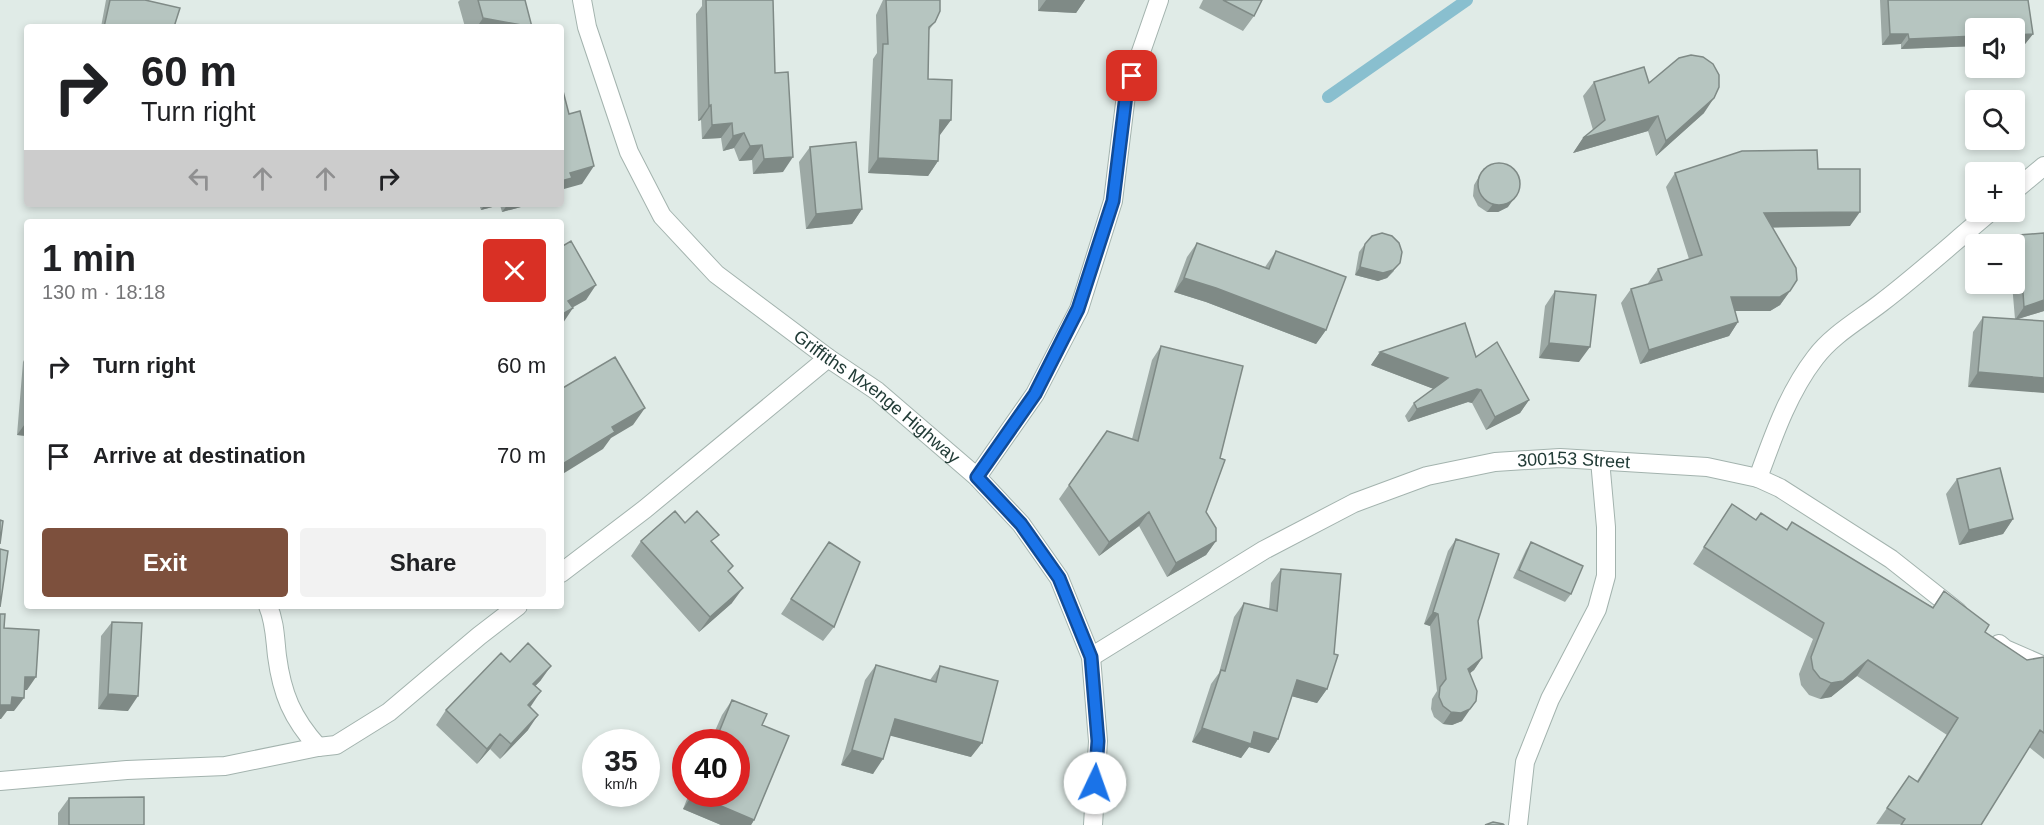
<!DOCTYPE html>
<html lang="en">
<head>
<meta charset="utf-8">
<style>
	body { margin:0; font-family:Arial,sans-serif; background:#f2f2f2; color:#202124; height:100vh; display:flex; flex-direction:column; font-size:22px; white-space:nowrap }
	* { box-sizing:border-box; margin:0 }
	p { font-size:20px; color:#757577 }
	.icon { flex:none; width:33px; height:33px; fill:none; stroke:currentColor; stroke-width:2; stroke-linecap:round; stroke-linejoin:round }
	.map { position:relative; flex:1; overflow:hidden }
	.sheet { position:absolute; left:24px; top:219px; width:540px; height:390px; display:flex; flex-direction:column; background:#fff; border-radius:6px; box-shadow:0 3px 9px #0003 }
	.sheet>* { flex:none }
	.hud { position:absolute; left:24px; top:24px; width:540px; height:183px; border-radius:6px; box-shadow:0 3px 9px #0003; background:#fff; color:#202124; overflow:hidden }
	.tools { position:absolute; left:1965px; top:18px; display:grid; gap:12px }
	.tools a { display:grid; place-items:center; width:60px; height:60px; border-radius:6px; background:#fff; box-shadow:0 3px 9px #0003; font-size:30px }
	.speed { position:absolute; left:582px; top:729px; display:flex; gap:12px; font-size:30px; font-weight:700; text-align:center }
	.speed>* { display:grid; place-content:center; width:78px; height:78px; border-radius:50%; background:#fff; box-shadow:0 3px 9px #0003; line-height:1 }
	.speed small { font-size:15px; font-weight:400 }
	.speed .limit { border:9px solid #d22; background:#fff; color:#111 }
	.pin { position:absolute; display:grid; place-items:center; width:51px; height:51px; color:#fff; margin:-26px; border-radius:12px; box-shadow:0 3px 9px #0006 }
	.me { position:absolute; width:66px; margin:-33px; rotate:3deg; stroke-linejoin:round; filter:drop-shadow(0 0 4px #0008) }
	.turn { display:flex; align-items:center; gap:21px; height:126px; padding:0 18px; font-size:27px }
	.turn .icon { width:78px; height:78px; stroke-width:2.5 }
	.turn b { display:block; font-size:42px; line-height:51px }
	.lanes { display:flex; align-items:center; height:57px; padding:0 18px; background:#0003; justify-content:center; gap:30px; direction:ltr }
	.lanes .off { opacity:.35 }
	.round { display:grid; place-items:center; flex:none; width:63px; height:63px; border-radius:6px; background:#f2f2f2 }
	.head { display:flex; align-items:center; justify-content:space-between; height:102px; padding:0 18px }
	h1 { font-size:36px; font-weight:700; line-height:45px }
	.action { display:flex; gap:12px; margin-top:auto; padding:12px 18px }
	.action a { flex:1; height:69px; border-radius:6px; background:#7d503d; color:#fff; font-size:24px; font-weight:700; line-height:69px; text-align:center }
	.action a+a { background:#f2f2f2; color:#202124 }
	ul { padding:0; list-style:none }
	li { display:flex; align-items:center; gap:18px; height:90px; padding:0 18px }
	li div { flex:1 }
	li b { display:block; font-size:22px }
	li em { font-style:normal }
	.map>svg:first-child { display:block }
</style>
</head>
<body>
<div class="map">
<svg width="2044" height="825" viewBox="0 0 2044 825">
	<rect width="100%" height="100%" fill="#e0ebe7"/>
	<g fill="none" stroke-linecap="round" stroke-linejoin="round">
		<path stroke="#89bfcf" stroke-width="12" d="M1328,97L1467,0"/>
		<g stroke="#a3b3ae" stroke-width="20">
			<g id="minor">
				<path d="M2014,191L2044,166"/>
				<path d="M977,477L1035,394L1079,309L1113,201L1126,95L1159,0"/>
				<path d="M1758,478C1773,437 1788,393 1815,358C1832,335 1859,320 1881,303C1919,274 1954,242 1990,212"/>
				<path d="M561,573L645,509L828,358"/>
				<path d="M268,606C275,622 275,639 277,656C282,694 292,718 318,747"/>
				<path d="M1999,644L2005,649L2044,666"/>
				<path id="s1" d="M1091,657L1264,550L1354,503L1427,476L1495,462L1560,458L1707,467L1758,478L1780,488L1891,559L1958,612"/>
				<path d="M0,781L127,770L225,766L318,747L336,745L389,712L479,636L518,606"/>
				<path d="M1518,825L1525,762L1550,699L1597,609L1606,576V527L1600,460"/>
			</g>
		</g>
		<g stroke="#a3b3ae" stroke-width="20">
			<g id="tertiary">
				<path id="s2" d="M582,0L587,27L629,152L662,216L716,274L828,358L877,391L977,477L1021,524L1059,578L1091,657L1098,741L1093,825"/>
			</g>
		</g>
		<use href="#minor" stroke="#fff" stroke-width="18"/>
		<use href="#tertiary" stroke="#fff" stroke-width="18"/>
	</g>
	<path fill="#9da9a5" d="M106,0H145L174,27H101Z
		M460,0H525L532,27H465L458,2Z
		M702,0H773L775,73L783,172L753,174L752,160L739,161L734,148L723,151L721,138L702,139L701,120L698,121L696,14L702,6Z
		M883,0H940L935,22L929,30L928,79L951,120L939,135L938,161L928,176L868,173L873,59L877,53L876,15Z
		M1038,0H1085L1076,13L1038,11Z
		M1203,0H1262L1254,16L1243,31L1199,8Z
		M1880,0H2028L2033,34L2025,44L1901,49V44L1882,45Z
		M1594,82L1649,83L1704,113L1656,156L1648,131L1573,153L1583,138L1593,130L1583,96Z
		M810,147L862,209L852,224L806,229L799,162Z
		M1484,168L1508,207L1498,212H1487L1478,206L1473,196L1474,185Z
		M1818,169L1850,226L1772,227L1790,291L1780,305L1770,311H1735L1738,322L1729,336L1640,364L1621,303L1631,289L1648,284V283L1658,269L1689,259L1666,187L1675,173Z
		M479,204H532L502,212L500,205L481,210Z
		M2019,235L2044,311L2017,319L1968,387L1973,332L1983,317L2015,319L2012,284H2014V244H2012Z
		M1197,243L1265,267L1276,251L1326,330L1316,344L1206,302L1174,292L1187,257Z
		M1365,244L1394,271L1387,278L1378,281L1355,275L1359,252Z
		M1555,291L1579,362L1539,358L1545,306Z
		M27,344V436L17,435L23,362L25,358Z
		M1161,346L1206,512L1216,541L1206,555L1167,577L1139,526L1099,556L1059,499L1107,431L1132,439L1152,360Z
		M1380,352L1476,357L1529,400L1520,413L1486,430L1472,403L1468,402L1408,422L1405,416L1414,403L1434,389L1371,365Z
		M1957,479L2013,519L2003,534L1959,545L1946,494Z
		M1732,504L1756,520L1787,529L1933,607L1944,591L1985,632L2027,660L2044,657V759L2029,747L1981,825L1876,824L1909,776L1917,781L1947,735L1857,676L1831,697L1820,699L1809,695L1801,685L1799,674L1813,639L1693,564Z
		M685,523L713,544L732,603L699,632L631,556L641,541Z
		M1456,539L1478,621L1482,658L1474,670L1470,673L1462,721L1452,725L1443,724L1434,717L1431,709L1432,699L1437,691L1430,626L1424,624L1448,551Z
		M1531,542L1571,594L1565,602L1513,578L1526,550Z
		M819,557L834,627L823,641L781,614Z
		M1281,569L1327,689L1317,703L1292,696L1278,739L1269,753L1249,747L1241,758L1192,742L1211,684L1219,673L1234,617L1244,603L1269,609L1271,583Z
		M112,622L128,711L98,709L101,636Z
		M510,662L541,680L535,686L530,707L528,730L500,759L490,749L477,764L436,725L446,710Z
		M876,665L930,680L940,666L971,757L890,735L873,774L841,765L865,680Z
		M732,700L762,725L754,820L751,825H721L683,809L689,794H736V742H710L722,715Z
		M69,798L144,825H58V813Z"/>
	<path fill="#7f8a86" d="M1046,0H1085L1076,13L1038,11Z
		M483,18L531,27H477Z
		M1890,34H1908L1901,44L1882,45Z
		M2033,34L2025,44L2014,45V35Z
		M1976,36V46L1901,49L1909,39Z
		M1714,98L1704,113L1656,156L1666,141Z
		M711,105L701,120L698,121L709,106Z
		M1658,116L1648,131L1573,153L1583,138Z
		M940,120H951L940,135L929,134Z
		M732,123L721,138L702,139L712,125Z
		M744,133L734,148L723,151L733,136Z
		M762,145L752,160L739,161L750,146Z
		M793,157L783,172L753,174L764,159Z
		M878,158L938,161L928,176L868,173Z
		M594,166L582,184L564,189L561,193V181L570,173Z
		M1513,200L1508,207L1498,212H1487L1493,204Z
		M485,204H500V205L481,210Z
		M508,204H532L502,212Z
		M862,209L852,224L806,229L816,214Z
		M1860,212L1850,226L1754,228L1764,213Z
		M1400,263L1387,278L1378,281L1355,275L1360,267Z
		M1184,278L1216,288L1326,330L1316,344L1206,302L1174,292Z
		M596,285L586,300L561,314L568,301Z
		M1790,291L1780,305L1770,311H1721L1731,297Z
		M2044,300V311L2015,320L2024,307Z
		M573,308L563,323L561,324V315Z
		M1738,322L1729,336L1640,364L1649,350Z
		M1549,343L1590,347L1579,362L1539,358Z
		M1380,352L1448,378L1439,391L1371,365Z
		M1978,372L2044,378V393L1968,387Z
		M1477,389L1481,390L1472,403L1468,402L1408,422L1417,409Z
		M1529,400L1520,413L1486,430L1495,417Z
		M645,408L633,425L611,438L603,449L561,475V465L612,427Z
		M27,421V436L17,435Z
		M1149,512L1139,526L1099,556L1109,542Z
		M2013,519L2003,534L1959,545L1969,530Z
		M1216,541L1206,555L1167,577L1176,563Z
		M743,588L732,603L699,632L710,617Z
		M1433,612L1438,614L1430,626L1424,624Z
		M1482,658L1474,670L1460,681L1468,669Z
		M1868,660L1857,676L1831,697L1820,699L1831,683Z
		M551,666L541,680L523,699L533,684Z
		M25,677H36L27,690H16Z
		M1297,680L1327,689L1317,703L1287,695Z
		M541,691L531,706L517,720L528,705Z
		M108,694L138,696L128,711L98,709Z
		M12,697L24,698L14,711H7L1,719H0V705Z
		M1476,701L1462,721L1452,725L1443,724L1451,712Z
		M538,715L528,730L500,759L511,744Z
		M895,719L982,743L971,757L884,734Z
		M1202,728L1254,732L1278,739L1269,753L1249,747L1241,758L1192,742Z
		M500,734L490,749L477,764L487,749Z
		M852,750L883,759L873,774L841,765Z
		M693,794L754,820L751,825H721L683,809Z"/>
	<path fill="#b6c5c0" stroke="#7f8a86" stroke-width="1.5" d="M110,0H145L180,8L174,27H104Z
		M478,0H525L532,27L483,18Z
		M706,0H773L775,73L788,72L793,157L764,159L762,145L750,146L744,133L733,136L732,123L712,125L711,105L709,106Z
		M886,0H940V11L935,22L929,27L928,79L952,80L951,120H940L938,161L878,158L883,44H888Z
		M1223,0H1262L1254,16Z
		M1888,0H2028L2033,34L2014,35V28H1976V36L1909,39L1908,34H1890Z
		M1691,55L1703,57L1713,64L1719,75V87L1714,98L1666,141L1658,116L1583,138L1605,120L1594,82L1644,67L1649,83L1679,58Z
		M561,91H563L569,114L580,111L594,166L570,173L572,178L561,181Z
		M856,142L862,209L816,214L810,147Z
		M1817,150L1818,169H1860V212L1764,213L1796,268L1797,280L1790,291L1780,297H1731L1738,322L1649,350L1631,289L1662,280L1658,269L1702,255L1675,173L1742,151Z
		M1478 184a21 21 0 1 1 42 0a21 21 0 1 1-42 0Z
		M1382,233L1392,236L1399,243L1402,252L1400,263L1393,270L1383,273L1360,267L1365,244L1372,236Z
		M2044,233V300L2024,307L2019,235Z
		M571,241L596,285L568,301L573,308L561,315V247Z
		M1197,243L1269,269L1276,251L1346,277L1326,330L1216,288L1184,278Z
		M1555,291L1596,295L1590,347L1549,343Z
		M1983,317L2044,321V378L1978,372Z
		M1465,323L1476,357L1497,342L1529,400L1495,417L1481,390L1477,389L1417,409L1414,403L1448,378L1380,352Z
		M1161,346L1243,366L1220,458L1225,460L1206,512L1216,528V541L1176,563L1149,512L1109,542L1069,485L1107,431L1138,441Z
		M615,357L645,408L612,427L615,432L561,465V389Z
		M2000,468L2013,519L1969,530L1957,479Z
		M1732,504L1756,520L1761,513L1787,530L1792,522L1933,608L1944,591L1989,625L1985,632L2027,660L2044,657V733L2040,730L1981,825H1901L1905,819L1887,808L1909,776L1918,782L1958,718L1868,660L1843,681L1831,683L1820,678L1813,669L1811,657L1824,623L1704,547Z
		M675,511L685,523L697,511L719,535L711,541L733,566L728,571L743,588L710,617L641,541Z
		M0,520L3,521L0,544Z
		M1456,539L1499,554L1478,621L1482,658L1468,669L1477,691L1476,701L1470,709L1461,713L1451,712L1443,706L1439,697L1440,687L1446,679L1438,614L1433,612Z
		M829,542L860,562L834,627L791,599Z
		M1531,542L1583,566L1571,594L1519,570Z
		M0,549L8,551L0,607Z
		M1281,569L1341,574L1334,654L1338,655L1327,689L1297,680L1278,739L1254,732L1251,744L1202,728L1221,670L1225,671L1244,603L1277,611Z
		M0,614H5L4,628L39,630L36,677H25L24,698L12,697L11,705H0Z
		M112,622L142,623L138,696L108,694Z
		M528,643L551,666L533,684L541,691L528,705L538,715L511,744L500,734L487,749L446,710L501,653L510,662Z
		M876,665L936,682L940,666L998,681L982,743L895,719L883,759L852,750Z
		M732,700L767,714L762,725L789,736L754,820L693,794H736V742H715Z
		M144,797V825H69V798Z
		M1493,822L1503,824L1504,825H1485Z"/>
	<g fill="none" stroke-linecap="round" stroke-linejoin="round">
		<g stroke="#114b97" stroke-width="15">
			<path id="route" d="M1095,783L1098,741L1091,657L1059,578L1021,524L977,477L1035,394L1078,309L1113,201L1126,95L1132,76"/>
		</g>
		<use href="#route" stroke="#1a73e8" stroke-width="10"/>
	</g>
	<g text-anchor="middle" stroke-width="6" stroke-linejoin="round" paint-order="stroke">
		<g font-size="18" fill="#213b36" stroke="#f0f7f4">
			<text dy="6" stroke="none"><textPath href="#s2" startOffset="513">Griffiths Mxenge Highway</textPath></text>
			<text dy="6" stroke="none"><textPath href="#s1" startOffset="531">300153 Street</textPath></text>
		</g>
	</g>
</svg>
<div class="tools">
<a><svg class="icon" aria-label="sound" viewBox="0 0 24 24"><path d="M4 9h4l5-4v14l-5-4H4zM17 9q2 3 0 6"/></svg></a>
<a><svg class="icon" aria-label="search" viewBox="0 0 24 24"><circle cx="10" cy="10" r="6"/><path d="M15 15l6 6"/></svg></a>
<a>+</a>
<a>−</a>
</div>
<div class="speed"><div>35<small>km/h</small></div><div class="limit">40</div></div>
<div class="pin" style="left:1132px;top:76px;background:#d93025"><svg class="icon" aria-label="arrive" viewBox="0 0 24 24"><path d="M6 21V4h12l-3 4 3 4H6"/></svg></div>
<svg class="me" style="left:1095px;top:783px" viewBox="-20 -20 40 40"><circle r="19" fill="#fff"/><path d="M0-13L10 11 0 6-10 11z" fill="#1a73e8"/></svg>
<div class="hud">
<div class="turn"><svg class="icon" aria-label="right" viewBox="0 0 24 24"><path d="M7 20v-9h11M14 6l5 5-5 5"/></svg><div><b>60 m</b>Turn right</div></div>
<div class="lanes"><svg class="icon off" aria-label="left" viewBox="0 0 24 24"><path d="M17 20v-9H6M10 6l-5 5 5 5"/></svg><svg class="icon off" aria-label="ahead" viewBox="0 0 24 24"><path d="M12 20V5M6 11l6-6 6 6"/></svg><svg class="icon off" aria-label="ahead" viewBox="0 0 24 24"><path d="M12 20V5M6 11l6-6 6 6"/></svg><svg class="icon" aria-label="right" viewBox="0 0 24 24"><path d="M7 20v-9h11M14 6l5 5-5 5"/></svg></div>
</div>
<section class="sheet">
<div class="head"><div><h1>1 min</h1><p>130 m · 18:18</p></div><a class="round" style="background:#d93025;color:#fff"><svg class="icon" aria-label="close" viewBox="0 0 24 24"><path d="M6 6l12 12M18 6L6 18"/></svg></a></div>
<ul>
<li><svg class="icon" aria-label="right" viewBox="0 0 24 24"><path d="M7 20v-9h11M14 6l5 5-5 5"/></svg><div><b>Turn right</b></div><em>60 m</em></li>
<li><svg class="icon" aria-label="arrive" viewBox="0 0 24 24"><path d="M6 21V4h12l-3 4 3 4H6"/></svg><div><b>Arrive at destination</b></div><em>70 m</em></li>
</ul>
<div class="action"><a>Exit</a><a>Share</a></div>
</section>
</div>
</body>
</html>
